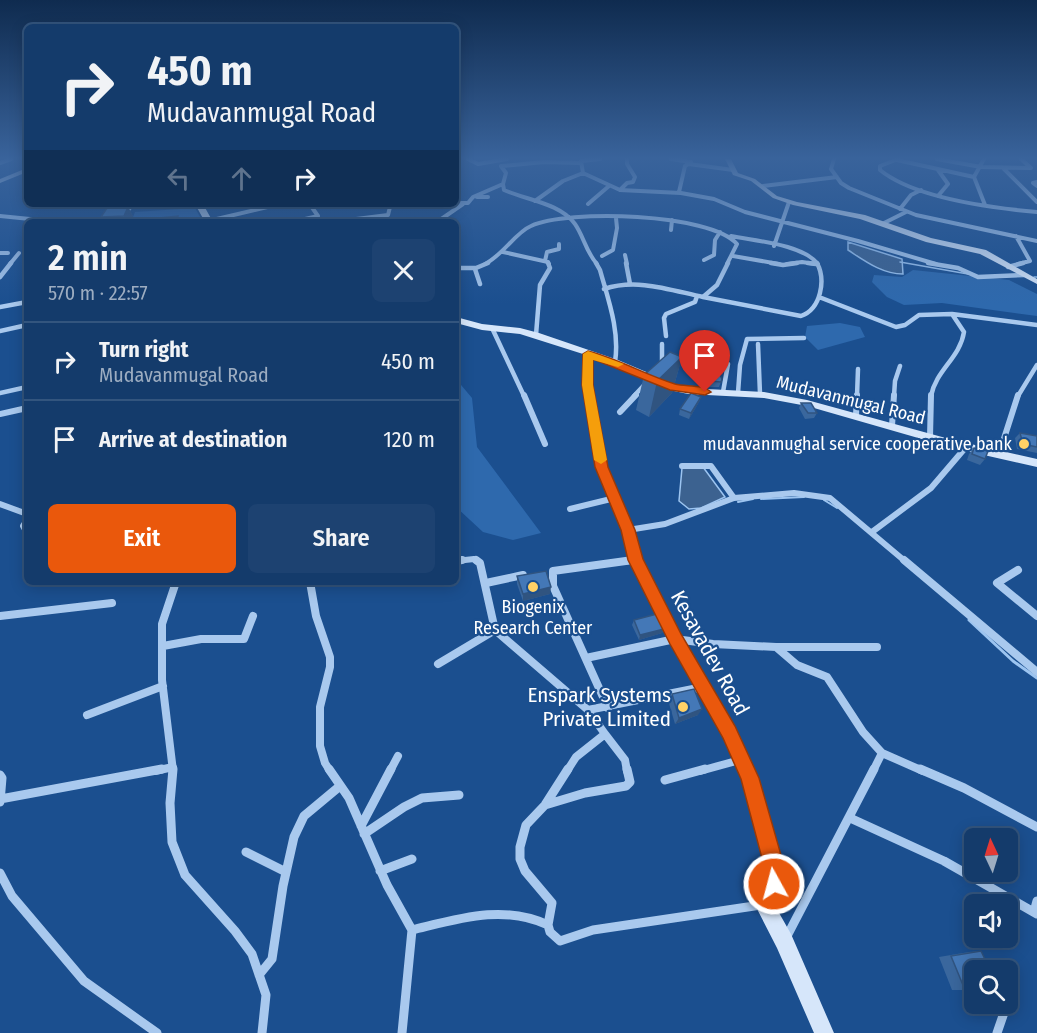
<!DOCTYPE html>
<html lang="en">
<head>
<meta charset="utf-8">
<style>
	body { margin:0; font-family:"Fira Sans Condensed",sans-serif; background:#1d4271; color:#f1f3f6; height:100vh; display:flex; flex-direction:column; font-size:22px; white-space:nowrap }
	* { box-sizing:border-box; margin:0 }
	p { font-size:20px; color:#9dadc1 }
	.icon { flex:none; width:33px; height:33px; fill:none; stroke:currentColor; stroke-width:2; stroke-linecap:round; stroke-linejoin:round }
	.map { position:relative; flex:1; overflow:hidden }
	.side { position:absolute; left:24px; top:219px; width:435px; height:366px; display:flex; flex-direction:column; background:#143b6b; border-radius:9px; box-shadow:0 3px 15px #0003,0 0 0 2px #33557e }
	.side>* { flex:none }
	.guide { position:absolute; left:24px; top:24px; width:435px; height:183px; border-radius:9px; box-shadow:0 3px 15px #0003,0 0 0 2px #33557e; background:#143b6b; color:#f1f3f6; overflow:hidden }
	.needle { width:39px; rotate:356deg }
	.buttons { position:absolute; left:964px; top:828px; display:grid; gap:12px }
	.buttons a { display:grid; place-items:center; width:54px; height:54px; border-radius:9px; background:#143b6b; box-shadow:0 3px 15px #0003,0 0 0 2px #33557e; font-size:30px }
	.pin { position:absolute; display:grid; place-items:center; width:51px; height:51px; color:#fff; margin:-62px -26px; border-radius:50% 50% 50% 0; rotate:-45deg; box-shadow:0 0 6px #0007 }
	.pin .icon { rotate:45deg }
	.me { position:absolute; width:66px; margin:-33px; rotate:353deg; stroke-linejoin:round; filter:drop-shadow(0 0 4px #0008) }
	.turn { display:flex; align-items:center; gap:21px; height:126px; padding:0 24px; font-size:27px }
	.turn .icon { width:78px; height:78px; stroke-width:2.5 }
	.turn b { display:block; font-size:42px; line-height:51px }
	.lanes { display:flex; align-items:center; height:57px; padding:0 24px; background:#0003; justify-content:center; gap:30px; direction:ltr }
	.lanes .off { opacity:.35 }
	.round { display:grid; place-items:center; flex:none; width:63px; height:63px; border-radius:9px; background:#1d4271 }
	.overview { display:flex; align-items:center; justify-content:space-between; height:102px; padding:0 24px }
	h1 { font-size:36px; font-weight:600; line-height:45px }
	.primary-button { display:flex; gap:12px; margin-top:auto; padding:12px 24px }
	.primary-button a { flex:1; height:69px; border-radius:9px; background:#ea580c; color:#fff; font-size:24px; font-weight:600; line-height:69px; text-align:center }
	.primary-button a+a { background:#1d4271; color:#f1f3f6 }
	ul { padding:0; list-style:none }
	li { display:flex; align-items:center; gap:18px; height:78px; padding:0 24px; border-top:2px solid #33557e }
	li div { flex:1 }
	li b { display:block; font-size:22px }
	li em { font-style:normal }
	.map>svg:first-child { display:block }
</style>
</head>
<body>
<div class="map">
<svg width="1037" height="1033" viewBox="0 0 1037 1033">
	<rect width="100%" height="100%" fill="#1b4f8f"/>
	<path fill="#2e69ad" d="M195,208L203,222H131L135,212Z
		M913,270L1009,280L1037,294V316L942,303L904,305L887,297L872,282L874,275L902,277Z
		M840,323L860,327L865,337L818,350L805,337L807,326Z
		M456,379L472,398L477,447L541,533L513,540L483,532L456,507Z"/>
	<path fill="#3c6290" stroke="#9cc4f0" stroke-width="1.5" d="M848,242L902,259L903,274C882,274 865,261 848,250Z
		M703,467L725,497L701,508L689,509L679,501L682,468Z"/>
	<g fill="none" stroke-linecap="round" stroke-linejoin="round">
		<path stroke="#9cc4f0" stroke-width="1.5" d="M900,262L968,274
			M1034,277H1037"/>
		<path stroke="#9cc4f0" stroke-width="2" d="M761,499L804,497
			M824,500L837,508
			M738,502L753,499"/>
		<path stroke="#9cc4f0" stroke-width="3" d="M969,620L1013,661L1037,678"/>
		<path stroke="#a9c9ee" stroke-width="4" d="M468,159L478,164L507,159
			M671,159L691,162L685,166L679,192
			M834,159L831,169L841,183L849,188L916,215L1037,241
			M898,159L880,166V170C916,199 992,208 1037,212
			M937,159L981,167L1031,168L1021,159
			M984,159L974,177L985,205
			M897,160L974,177
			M0,163L11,159
			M689,164L733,170
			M501,166L506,173L503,184
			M502,166L544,162L580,163
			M1004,169L1037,202
			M938,170L948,184L938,196
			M583,173L620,190L681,193L714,199L745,212L858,241L936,264
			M1037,182L1033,183L1037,186
			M503,184L504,190C526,200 560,203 575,224C584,237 586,252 597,264
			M763,186L837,177
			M620,190L627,183L633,182L635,177L627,164V159
			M477,197H488
			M535,201L563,181L583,173L581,161L600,159
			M456,203H468L473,197L503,184
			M588,204L609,186
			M900,209L911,195L921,190
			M0,216L40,220L84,219
			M208,221L276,205
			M124,222L125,214L133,204
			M292,222L318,216L311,206L323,204
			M352,222L356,219L388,215L390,207L403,204
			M437,222L463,204
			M882,224L906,212
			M671,230L672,220
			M731,236C755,241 802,244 818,264
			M1016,236L1030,261L1018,264
			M774,246L789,202
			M503,252L548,262L549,264
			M0,253H8
			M625,255L627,264
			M602,256L613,250L617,228L616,218
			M733,256L779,264
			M704,260L714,255L715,240L720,232
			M545,261L547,252L559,249V244
			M10,264L19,253
			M485,264C503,255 516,232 531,226C567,209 710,213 737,244L727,264
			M787,264L802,262L816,264"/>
		<path stroke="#a9c9ee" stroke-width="4.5" d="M596,263L600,270C608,299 620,331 615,362
			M626,263L630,284
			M771,263L783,265L797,263
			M808,263L816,264
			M928,263L958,268L978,277L1024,275
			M1008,267L1023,263
			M456,268H476L488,263
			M475,269L480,284
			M0,277L11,263
			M604,289C637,278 670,290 703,297L717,285L728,263
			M703,297L801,316C821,309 826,280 817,263
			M819,297L896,327L905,325L919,315L952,314
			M0,307L27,302
			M492,328L524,396
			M0,331L27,325
			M536,335L540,285L550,268L548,263
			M666,336L664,318L666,314L695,302L697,296
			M662,344V364
			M758,344L760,394
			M723,392L728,364
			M0,393L27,387
			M738,393L740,365L747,339L804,338
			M634,396L646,383
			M857,396L858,369
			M894,396L895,381L900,366
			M931,396C936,370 960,358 964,332L952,314L1037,325
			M1018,396L1037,365"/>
		<path stroke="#a9c9ee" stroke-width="6" d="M524,395L545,444
			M620,412L636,395
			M0,414L27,408
			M856,415L857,395
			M892,426L894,395
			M930,437L931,395
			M999,454L1018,395
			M682,466H711L734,498L794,493L830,498L906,562
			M0,504L27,514
			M570,509L615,498
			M27,520L23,526L27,533
			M628,530L665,524L734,498
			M872,532L931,488L966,447
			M456,561L474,559L478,562
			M622,562L636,560"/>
		<path stroke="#a9c9ee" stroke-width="8" d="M476,560L480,563L495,630L588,710L605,734L576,757L567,771
			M904,560L1037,672
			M456,561L462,560
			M1018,570L997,583L1037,616
			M310,582L316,616L330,657V667L320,707V746L325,763L330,771
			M486,583L523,575
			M0,616L112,603
			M163,646L201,639H244L253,616
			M776,647H877
			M586,658L675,639L713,644L776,647L797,665L827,677L863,732L882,753
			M438,664L495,630
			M608,708L553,586V571L633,560
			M588,710L703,687
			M87,715L163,686
			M605,734L625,760L627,771
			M155,771L173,767
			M173,771L162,680V624L176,582
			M390,771L398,756
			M700,771L740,760
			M873,771L882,753L923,771"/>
		<path stroke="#a9c9ee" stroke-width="9" d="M173,769L170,803L172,842L185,875L235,931L252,954L266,995L262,1033
			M329,769L349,798L387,885L412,930L402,1033
			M920,769L964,788L1037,827
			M0,775L2,778L0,802
			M665,780L705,769
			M0,799L162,769
			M545,805L585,793L626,786L630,782L627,769
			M850,818L944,861L1037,914
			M361,826L391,769
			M364,834L404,807L422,798L459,795
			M246,852L286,872
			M380,871L412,859
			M0,873L12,896L84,981L157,1033
			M1034,912L1037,901
			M548,925L552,903L525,871L520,859V847L526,825L545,805L568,769
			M412,930C458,919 503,904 548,925L550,932L560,941L593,930L761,905
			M786,938L874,769
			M259,975L272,959L283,886L294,837L304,816L340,786
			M1008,1000L1013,986
			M997,1033L1007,1004"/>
		<path fill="#d6e6fa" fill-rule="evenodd" d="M725,159H731L738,173L755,179L777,196L797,202L865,215L931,238L986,250L1037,279V284L980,254L926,242L860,219L793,205L773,198L751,181L733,175Z
			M27,168V172L0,183V179Z
			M195,204H203L213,222H205Z
			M456,317L482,324L520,328L539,333L618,360L677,385L688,388L764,392L807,400L953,440L1037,459V467L953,448L807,406L764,398L688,394L674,391L593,358V385L608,467L634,530L642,560L680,634L734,727L758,778L782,862L783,884L774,904L791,934L834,1033H814L777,948L755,905L765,883L764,862L742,779L724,737L670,644L630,560L622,530L596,467L583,385V354L520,334L482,330L456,323Z"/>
	</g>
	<path fill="#3a679d" d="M128,207L136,222H104L101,217Z
		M682,357L672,393L649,417L636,410L644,375Z
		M706,375L722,379L719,387H706L704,380Z
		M701,397L699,402L689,419L679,415L680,409Z
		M801,403L817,413L814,418L805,419L799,408Z
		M1020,433L1037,436V453L1017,449L1015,438Z
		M974,448L985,459L980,465L967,460L969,454Z
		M517,576L550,594L523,601L517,584Z
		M634,620L664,629L662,633L639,640L632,625Z
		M672,694L698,715L675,724L668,700Z
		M981,951L965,990H952L939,957L969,952Z"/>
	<path fill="#305480" d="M128,207L136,222H127L124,216Z
		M682,357L672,393L649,417L657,381Z
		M701,397L699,402L689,419L691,413Z
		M551,587L550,594L523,601V594Z
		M664,629L662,633L639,640L640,635Z
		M702,709L698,715L675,724L679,718Z"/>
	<path fill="#4478b7" stroke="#305480" stroke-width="1.5" d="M128,207L124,216L101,217L107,208Z
		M178,216L176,222H148L149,219Z
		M670,352L682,357L657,381L644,375Z
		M706,375H720L722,379L721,382L708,381Z
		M691,393L701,397L691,413L680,409Z
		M801,403H811L817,413H808Z
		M1020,433L1037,436V447L1023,444Z
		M974,448L988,451L985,459L972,454Z
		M546,571L551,587L523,594L517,576Z
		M657,614L664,629L640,635L634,620Z
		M694,689L702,709L679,718L672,694Z
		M981,951L990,970H975V989L965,990L951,956Z"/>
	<linearGradient id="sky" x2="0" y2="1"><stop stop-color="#0f2b4f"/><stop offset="0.52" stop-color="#39639b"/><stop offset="1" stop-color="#39639b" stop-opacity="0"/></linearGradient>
	<rect width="1037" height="304" fill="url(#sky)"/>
	<path fill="#ea580c" stroke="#983908" stroke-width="1.5" d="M588,351C619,359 646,375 675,384C686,387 703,384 711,392L705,395L670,390L593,359V385L608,467L635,530L643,559L681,634L735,726L759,778L783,862L784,884L781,891L774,894L767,891L764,884L763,862L741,779L723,738L670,644L628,560L621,530L595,467L582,385L583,354Z"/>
	<path fill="#f59e0b" d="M588,351L624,364L618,367L593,360V385L607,460L601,464L594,460L582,385L583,354Z"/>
	<g fill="#ffd166" stroke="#1b4f8f" stroke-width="2">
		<circle cx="1024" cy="444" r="6"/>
		<circle cx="533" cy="587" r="6"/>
		<circle cx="683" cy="707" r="6"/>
	</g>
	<g text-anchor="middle" stroke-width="4.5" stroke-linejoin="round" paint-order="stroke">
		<g font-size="18" fill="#fff" stroke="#1b4f8f">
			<text transform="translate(851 400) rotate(14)" y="6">Mudavanmugal Road</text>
		</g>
		<g font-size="18" fill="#fff" stroke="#1b4f8f" text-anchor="end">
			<text x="1012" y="450">mudavanmughal service cooperative bank</text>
			<text x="533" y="613" text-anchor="middle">Biogenix<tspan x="533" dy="21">Research Center</tspan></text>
		</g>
		<g font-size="21" fill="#fff" stroke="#1b4f8f">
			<text transform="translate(710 653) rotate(61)" y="7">Kesavadev Road</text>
		</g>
		<g font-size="21" fill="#fff" stroke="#1b4f8f" text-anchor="end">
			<text x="671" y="702">Enspark Systems<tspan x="671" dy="24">Private Limited</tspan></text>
		</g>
	</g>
</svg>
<div class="buttons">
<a><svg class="needle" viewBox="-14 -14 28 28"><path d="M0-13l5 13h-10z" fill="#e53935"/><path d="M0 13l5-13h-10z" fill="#9dadc1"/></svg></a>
<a><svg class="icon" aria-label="sound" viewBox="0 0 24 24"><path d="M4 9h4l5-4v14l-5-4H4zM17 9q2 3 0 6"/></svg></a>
<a><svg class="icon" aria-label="search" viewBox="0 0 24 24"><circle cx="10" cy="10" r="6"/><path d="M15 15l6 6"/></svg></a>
</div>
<div class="pin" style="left:705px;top:392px;background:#d93025"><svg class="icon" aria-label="arrive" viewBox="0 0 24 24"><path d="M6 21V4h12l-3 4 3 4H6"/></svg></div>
<svg class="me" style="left:774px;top:884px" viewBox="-20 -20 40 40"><circle r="17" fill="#ea580c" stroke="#fff" stroke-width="3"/><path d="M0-11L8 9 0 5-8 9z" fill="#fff"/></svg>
<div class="guide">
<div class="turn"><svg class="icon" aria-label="right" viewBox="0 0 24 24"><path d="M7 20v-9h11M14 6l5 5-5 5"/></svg><div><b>450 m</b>Mudavanmugal Road</div></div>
<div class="lanes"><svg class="icon off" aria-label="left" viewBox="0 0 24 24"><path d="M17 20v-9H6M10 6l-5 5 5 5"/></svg><svg class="icon off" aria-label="ahead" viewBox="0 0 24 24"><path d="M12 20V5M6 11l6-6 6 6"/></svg><svg class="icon" aria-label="right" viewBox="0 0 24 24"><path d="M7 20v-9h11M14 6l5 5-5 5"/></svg></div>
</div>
<section class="side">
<div class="overview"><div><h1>2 min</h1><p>570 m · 22:57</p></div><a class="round"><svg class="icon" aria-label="close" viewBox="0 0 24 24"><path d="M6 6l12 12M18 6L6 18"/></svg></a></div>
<ul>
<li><svg class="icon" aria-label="right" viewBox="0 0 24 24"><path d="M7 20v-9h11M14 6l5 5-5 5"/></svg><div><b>Turn right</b><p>Mudavanmugal Road</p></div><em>450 m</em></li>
<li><svg class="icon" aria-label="arrive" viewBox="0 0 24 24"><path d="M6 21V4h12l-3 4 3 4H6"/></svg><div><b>Arrive at destination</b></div><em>120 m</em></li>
</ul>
<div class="primary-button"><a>Exit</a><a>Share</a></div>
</section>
</div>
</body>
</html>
